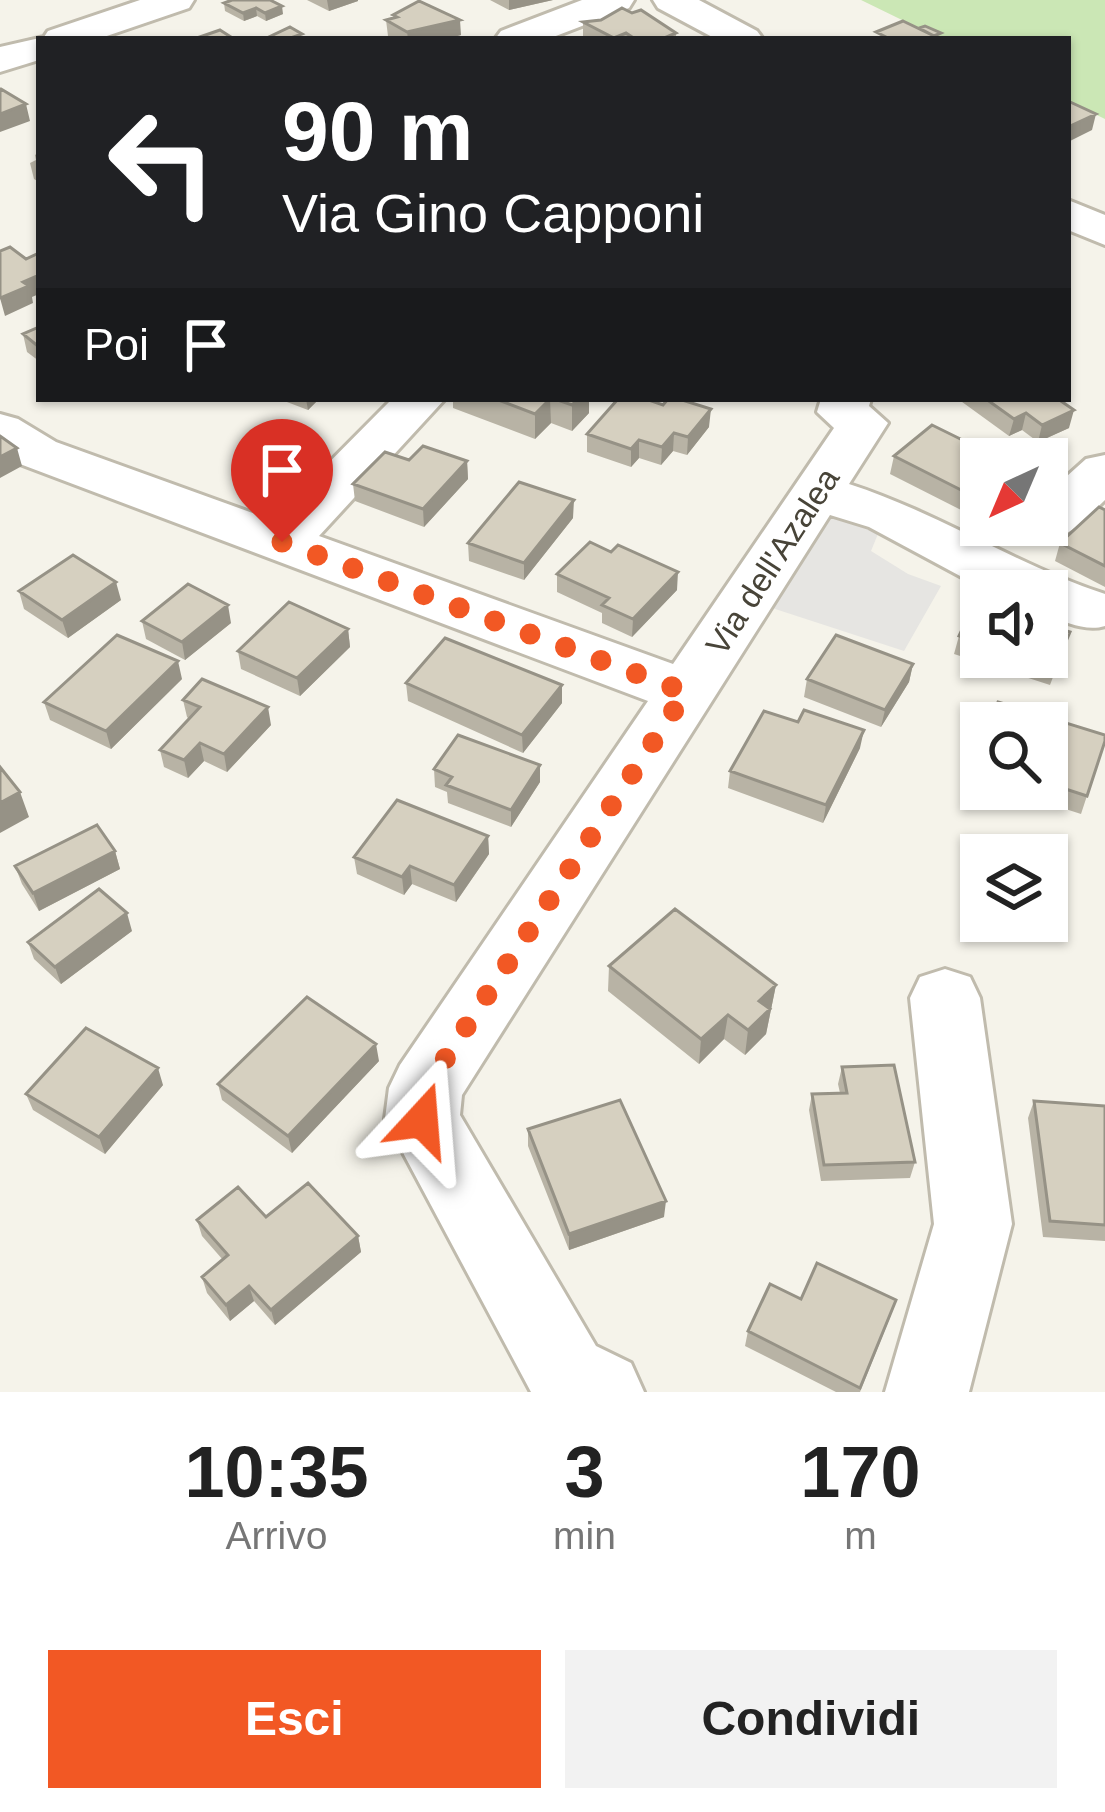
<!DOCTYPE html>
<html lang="it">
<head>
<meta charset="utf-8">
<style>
	body { margin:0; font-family:Helvetica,sans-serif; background:#f2f2f2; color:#222; height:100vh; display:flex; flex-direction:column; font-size:45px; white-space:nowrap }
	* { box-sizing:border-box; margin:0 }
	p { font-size:39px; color:#767676 }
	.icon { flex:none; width:66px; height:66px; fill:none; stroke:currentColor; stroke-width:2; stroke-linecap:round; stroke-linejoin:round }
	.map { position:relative; height:1392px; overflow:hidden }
	.panel { display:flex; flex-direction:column; background:#fff; flex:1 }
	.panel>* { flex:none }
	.hud { position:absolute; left:36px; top:36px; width:1035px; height:366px; border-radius:0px; box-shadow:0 3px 9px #0004; background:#202124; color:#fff; overflow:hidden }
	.needle { width:78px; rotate:224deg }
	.buttons { position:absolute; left:960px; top:438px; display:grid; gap:24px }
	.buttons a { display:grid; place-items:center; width:108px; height:108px; border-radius:0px; background:#fff; box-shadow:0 3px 9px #0004; font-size:60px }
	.pin { position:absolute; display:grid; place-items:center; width:102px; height:102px; color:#fff; margin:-123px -51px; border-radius:50% 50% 50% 0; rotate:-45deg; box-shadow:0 0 12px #0007 }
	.pin .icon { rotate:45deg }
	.me { position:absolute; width:132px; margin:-66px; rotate:19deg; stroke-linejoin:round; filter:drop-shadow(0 0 9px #0008) }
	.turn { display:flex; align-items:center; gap:42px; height:252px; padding:0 48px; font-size:54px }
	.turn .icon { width:156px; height:156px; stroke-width:2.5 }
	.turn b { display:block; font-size:84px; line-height:102px }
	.then { display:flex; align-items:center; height:114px; padding:0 48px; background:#0003; gap:24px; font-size:45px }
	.eta { display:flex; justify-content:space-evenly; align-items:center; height:204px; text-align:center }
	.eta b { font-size:72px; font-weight:700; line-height:84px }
	.primary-button { display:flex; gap:24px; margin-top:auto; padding:24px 48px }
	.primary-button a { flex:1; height:138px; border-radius:0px; background:#f25824; color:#fff; font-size:48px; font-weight:700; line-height:138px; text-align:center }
	.primary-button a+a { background:#f2f2f2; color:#222 }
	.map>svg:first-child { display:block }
</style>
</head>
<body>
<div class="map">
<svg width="1105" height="1392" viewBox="0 0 1105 1392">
	<rect width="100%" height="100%" fill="#f5f3ea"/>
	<path fill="#cbe7b5" d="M861,0H1105V119L1068,101V39H941Z"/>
	<path fill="#e6e5e2" d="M823,509L882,524L871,551L908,574L941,586L904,651L766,606Z"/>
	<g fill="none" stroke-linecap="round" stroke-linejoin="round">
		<g stroke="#c0bbad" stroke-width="6">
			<path id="minor" d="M140,0H194L189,8L98,39H39V60L0,72V47L44,37L48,31Z
				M582,0H634L629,8L548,39H495L501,31Z
				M653,0H699L757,31L763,39H716L658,8Z
				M1068,200L1105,215V245L1068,230Z
				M392,399H445L319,536L673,664L834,428L817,412L821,399H871L869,406L888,423L849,484C939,513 1016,565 1105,594V626C1086,632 1066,622 1047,615V591H988L869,527L830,515L462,1095L460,1115L596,1346L631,1363L644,1392H531L385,1119L389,1088L400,1065L648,701L20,464L0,452V414L18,419L56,442L272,520Z
				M1105,455V500C1080,524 1064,546 1028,536L1021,525H1047V494L1086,459Z
				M945,969L970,977L980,998L1012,1224L969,1392H885L934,1224L910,998L920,977Z"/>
		</g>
		<use href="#minor" fill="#fff" fill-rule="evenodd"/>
	</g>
	<path fill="#b8b3a5" d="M232,0L283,14L266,21L257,16L244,21L225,11L224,3Z
		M307,0H358V1L329,11Z
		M490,0H553L509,10Z
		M393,15L461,35L446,39H393L388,36L386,20L394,18Z
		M583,22L676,33V39H585L583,38Z
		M39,152V182L34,179L30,163L36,160L35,155Z
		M39,327V361L27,352L23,334Z
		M279,399H319L308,410Z
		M453,399H589V413L572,431L551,423L535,439L453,408Z
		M958,399H1058L1069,428L1038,442L1022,430L1009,436Z
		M709,427L687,455L673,451L661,465L639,458L631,467L587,452V434Z
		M316,450L319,468L277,507L239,492L236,474Z
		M894,456L1001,459L965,512L890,474Z
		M409,460L467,461L468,479L424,527L355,501L353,484Z
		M1105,510V587L1055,561L1060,543Z
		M573,518L524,580L469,561L468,543Z
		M611,552L677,590L632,637L602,623V613L557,592V574Z
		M19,591L121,600L68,638L24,609Z
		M981,591V657H1047L1070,632L1050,685L954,654L959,636Z
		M142,621L231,623L185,660L146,639Z
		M348,629L350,647L300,696L241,669L238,651Z
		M913,664L909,682L881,727L804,697L807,679Z
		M182,679L111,749L50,720L44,702Z
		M406,683L562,703L523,753L408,701Z
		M183,700L271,725L227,772L204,761L188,778L164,767L160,750L189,719L187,717Z
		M798,722L860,748L823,823L728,788L730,771Z
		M1047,723L1105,741L1081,814L1004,789H1047Z
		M540,765V782L511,827L448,803L447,792L435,787L434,769Z
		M488,836L489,854L456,902L412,884L404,895L357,874L354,857Z
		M115,851L120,869L39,911L22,884L15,866Z
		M132,931L61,984L34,959L28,942Z
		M609,966L776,985L766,1034L745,1055L724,1039L699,1064L608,991Z
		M379,1061L292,1153L222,1100L218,1084Z
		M842,1067L915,1162L910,1178L821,1181L809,1110L812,1094L840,1093L838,1084Z
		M163,1085L105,1154L33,1110L26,1094Z
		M1034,1101L1105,1106V1241L1043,1237L1028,1118Z
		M528,1129L664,1217L569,1250L528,1146Z
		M266,1217L358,1236L361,1252L275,1325L254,1301L230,1321L207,1293L202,1277L223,1260L202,1236L197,1220Z
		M801,1299L891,1315L860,1392H836L745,1346L748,1331Z"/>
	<path fill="#969286" d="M327,0H358V1L329,11Z
		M509,0H553L509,10Z
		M282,6L283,14L266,21L265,13Z
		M256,8L257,16L244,21L243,13Z
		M460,20L461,35L446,39H408L407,32Z
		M26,104L30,121L0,132V114Z
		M1096,114L1092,130L1068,142V127Z
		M39,275V294L32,297L33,303L5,316L0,298L23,282Z
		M306,399H319L308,410Z
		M550,399L551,423L535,439V414Z
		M578,399H589V413L572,431V405Z
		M711,409L709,427L687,455L688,437Z
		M1074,410L1069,428L1038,442L1042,425Z
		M1026,413L1022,430L1009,436L1014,419Z
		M674,433L673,451L661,465L662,447Z
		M639,440V458L631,467V449Z
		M17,448L22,466L0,478V457Z
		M316,450L319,468L277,507L274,489Z
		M467,461L468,479L424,527L423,509Z
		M981,484V498L965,512L969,494Z
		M574,500L573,518L524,580V563Z
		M678,572L677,590L632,637L633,619Z
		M116,582L121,600L68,638L62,620Z
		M228,605L231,623L185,660L182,642Z
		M348,629L350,647L300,696L297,678Z
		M178,661L182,679L111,749L106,731Z
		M913,664L909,682L881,727L885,710Z
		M562,685V703L523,753L522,735Z
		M268,707L271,725L227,772L224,754Z
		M864,730L860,748L823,823L826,805Z
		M200,743L204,761L188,778L184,760Z
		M540,765V782L511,827V810Z
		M20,792L29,817L0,833V803Z
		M488,836L489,854L456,902L454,885Z
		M115,851L120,869L39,911L33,893Z
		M410,866L412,884L404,895L402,877Z
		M127,913L132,931L61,984L55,967Z
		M776,985L766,1034L745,1055L748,1030L759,1001Z
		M728,1015L724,1039L699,1064L701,1039Z
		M376,1044L379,1061L292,1153L288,1136Z
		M158,1068L163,1085L105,1154L99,1137Z
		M666,1201L664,1217L569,1250V1234Z
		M358,1236L361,1252L275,1325L271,1310Z
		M249,1286L254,1301L230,1321L226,1305Z"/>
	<path fill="#d6d0c0" stroke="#969286" stroke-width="3" d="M232,0H270L282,6L265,13L256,8L243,13L224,3Z
		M419,1L460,20L407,32L386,20L397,17L393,15Z
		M622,8L632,13L641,10L676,33L662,39H627L632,37L626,33L614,38L583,22L601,20Z
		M903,21L934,36L927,39H890L876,32Z
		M925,26L941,33L934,36L919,28Z
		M290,27L302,34L288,39H277L271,36Z
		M220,30L234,39H194Z
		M0,89H1L26,104L0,114Z
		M1068,101L1096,114L1068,127Z
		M10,247L26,259L39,253V275L23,282L29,286L0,298V251Z
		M39,327V347L23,334Z
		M496,399H550L535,414Z
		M555,399H578L572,405Z
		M618,399H646L663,405L668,399H679L711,409L688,437L674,433L662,447L639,440L631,449L587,434Z
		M986,399H1058L1074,410L1042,425L1026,413L1014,419Z
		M932,425L1001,459H981V484L969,494L894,456Z
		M0,436L17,448L0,457Z
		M278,436L316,450L274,489L236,474Z
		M423,446L467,461L423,509L353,484L385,452L409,460Z
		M519,482L574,500L524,563L468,543Z
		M1099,507L1105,510V566L1060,543Z
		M590,542L611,552L618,545L678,572L633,619L602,605L609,598L557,574Z
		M73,555L116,582L62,620L19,591Z
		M188,584L228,605L182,642L142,621Z
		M981,589L987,591H981V644L959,636Z
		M289,602L348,629L297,678L238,651Z
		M1047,625L1070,632L1055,667L1023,657H1047Z
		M117,635L178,661L106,731L44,702Z
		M836,635L913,664L885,710L807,679Z
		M445,638L562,685L522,735L406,683Z
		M202,679L268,707L224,754L200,743L184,760L160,750L200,707L183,700Z
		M998,702L1105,735V741L1087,796L1047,783V723H990Z
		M804,710L864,730L826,805L730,771L764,711L798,722Z
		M458,735L540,765L511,810L446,785L452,777L434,769Z
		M0,767L20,792L0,803Z
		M397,800L488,836L454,885L410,866L402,877L354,857Z
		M97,825L115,851L33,893L15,866Z
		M99,889L127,913L55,967L28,942Z
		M675,909L776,985L759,1001L770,1009L748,1030L728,1015L701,1039L609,966Z
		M307,997L376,1044L288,1136L218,1084Z
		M86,1028L158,1068L99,1137L26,1094Z
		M894,1065L915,1162L824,1165L812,1094L847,1093L842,1067Z
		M620,1100L666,1201L569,1234L528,1129Z
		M1034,1101L1105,1106V1225L1050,1221Z
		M308,1183L358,1236L271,1310L249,1286L226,1305L202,1277L228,1255L197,1220L238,1187L266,1217Z
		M817,1263L896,1300L860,1388L748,1331L770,1284L801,1299Z"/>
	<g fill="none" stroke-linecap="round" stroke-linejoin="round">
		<path stroke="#f25824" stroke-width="21" stroke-dasharray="0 37.8" d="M282,542L686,692L426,1088L422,1120"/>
	</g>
	<g text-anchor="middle" stroke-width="10" stroke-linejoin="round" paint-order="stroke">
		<g font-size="33" fill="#484438" stroke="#fff">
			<text transform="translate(772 561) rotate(-57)" y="12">Via dell'Azalea</text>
		</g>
	</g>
</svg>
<div class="buttons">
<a><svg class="needle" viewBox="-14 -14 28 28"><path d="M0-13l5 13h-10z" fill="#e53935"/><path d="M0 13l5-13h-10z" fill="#767676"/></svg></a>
<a><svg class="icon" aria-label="sound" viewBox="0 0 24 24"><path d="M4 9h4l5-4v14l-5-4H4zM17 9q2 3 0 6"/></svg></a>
<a><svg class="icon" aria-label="search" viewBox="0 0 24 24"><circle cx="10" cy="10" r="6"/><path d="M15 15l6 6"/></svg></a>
<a><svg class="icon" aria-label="layers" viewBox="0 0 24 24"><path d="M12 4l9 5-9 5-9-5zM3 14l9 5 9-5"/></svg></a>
</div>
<div class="pin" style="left:282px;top:542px;background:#d93025"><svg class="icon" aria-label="arrive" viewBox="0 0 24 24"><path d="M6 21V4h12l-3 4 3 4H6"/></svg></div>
<svg class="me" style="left:422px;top:1120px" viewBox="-20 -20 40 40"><path d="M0-17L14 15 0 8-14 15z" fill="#f25824" stroke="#fff" stroke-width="4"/></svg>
<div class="hud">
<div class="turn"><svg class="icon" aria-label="left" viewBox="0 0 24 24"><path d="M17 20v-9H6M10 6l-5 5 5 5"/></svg><div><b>90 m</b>Via Gino Capponi</div></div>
<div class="then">Poi<svg class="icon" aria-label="arrive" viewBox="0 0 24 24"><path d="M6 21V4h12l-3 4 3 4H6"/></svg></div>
</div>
</div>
<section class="panel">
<div class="eta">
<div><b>10:35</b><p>Arrivo</p></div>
<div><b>3</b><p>min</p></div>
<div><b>170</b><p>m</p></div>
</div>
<div class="primary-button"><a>Esci</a><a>Condividi</a></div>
</section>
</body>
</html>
